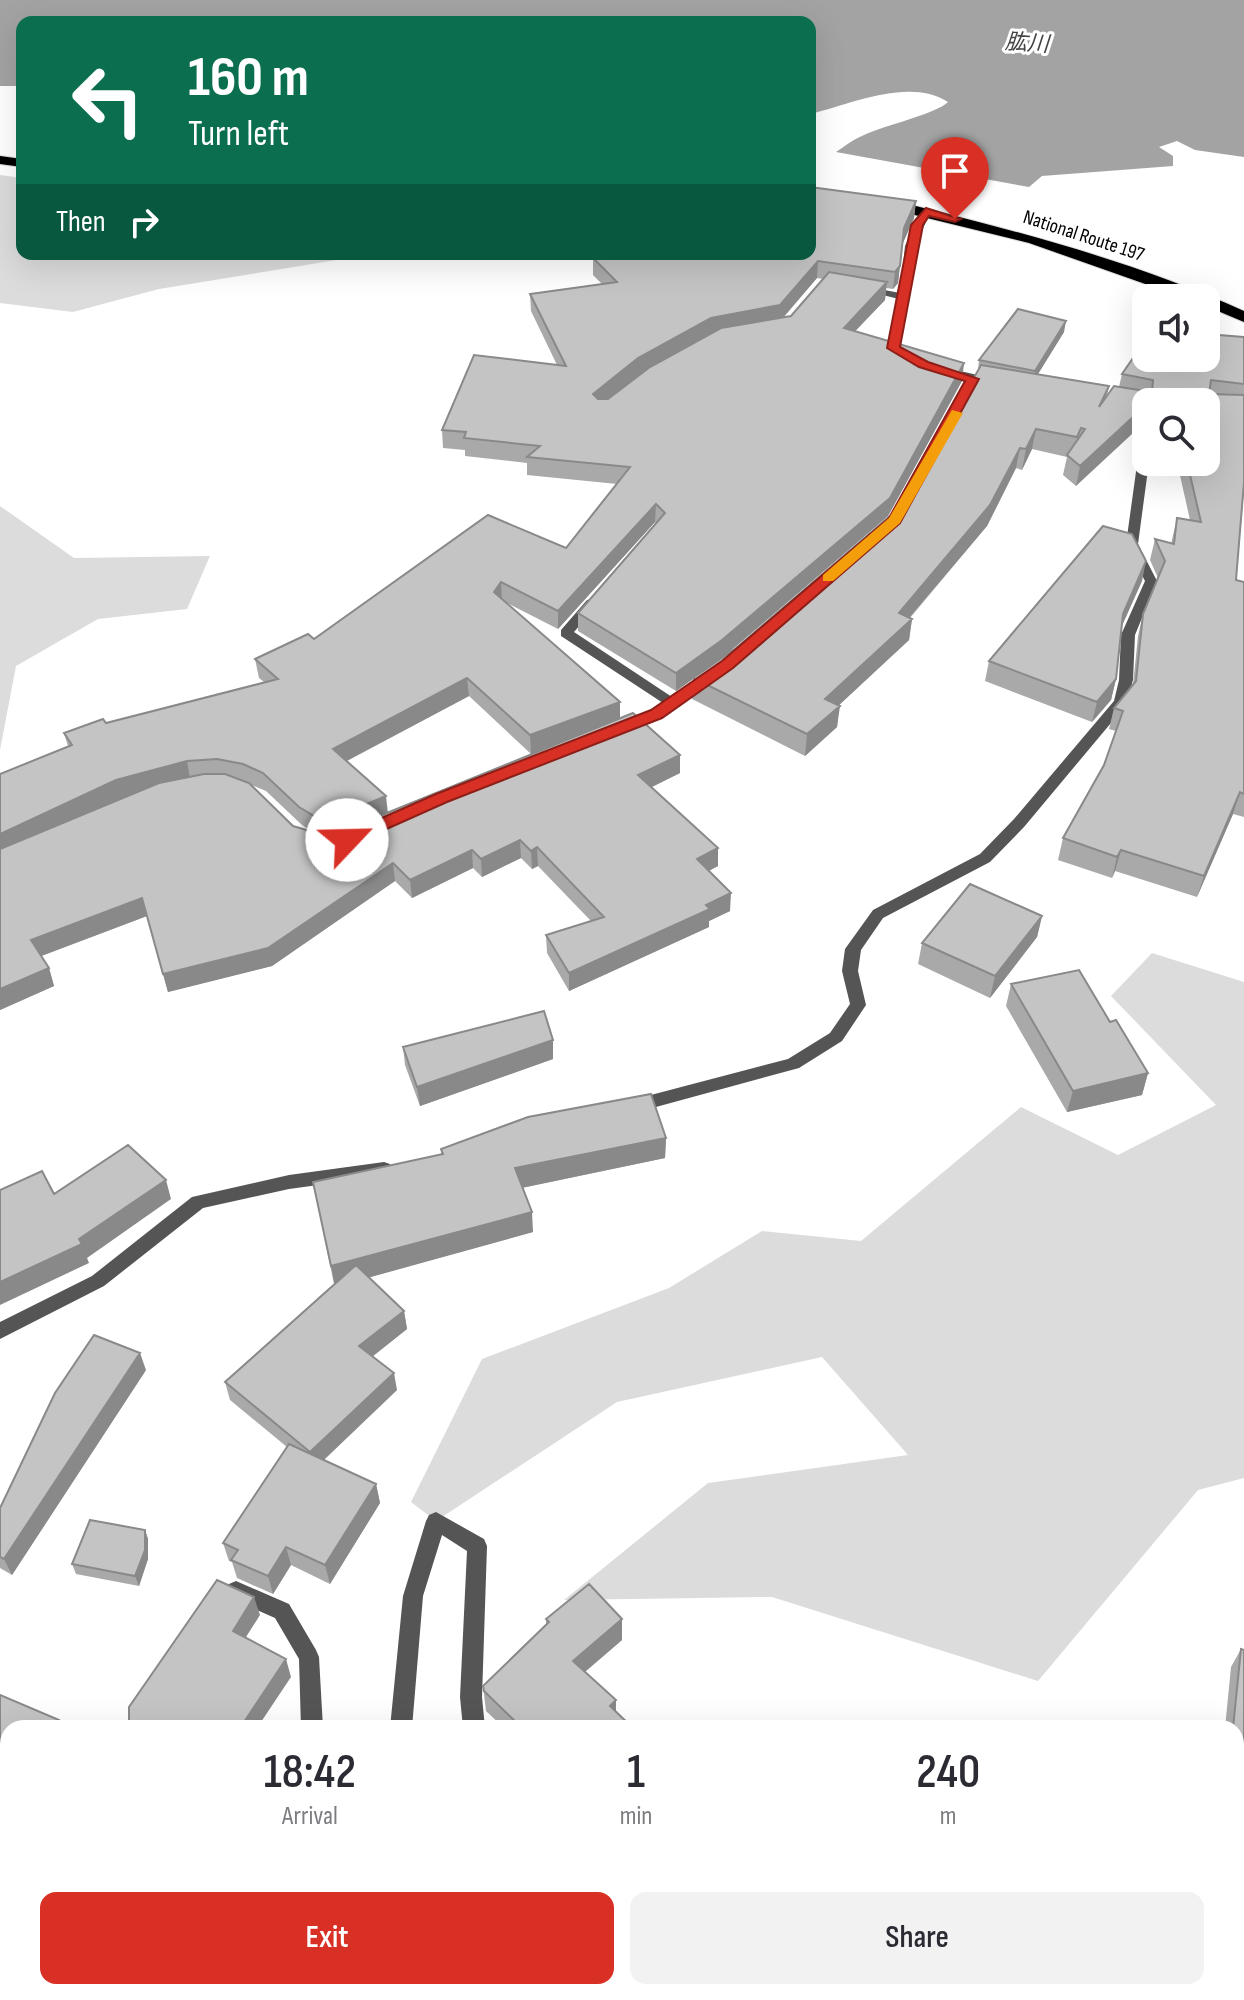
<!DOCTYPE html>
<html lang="en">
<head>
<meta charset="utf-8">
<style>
	body { margin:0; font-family:"Sofia Sans Condensed","Noto Sans JP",sans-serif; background:#f2f2f3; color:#2b2b33; height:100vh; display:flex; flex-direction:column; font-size:30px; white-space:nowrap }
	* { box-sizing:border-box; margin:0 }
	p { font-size:26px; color:#7c7c81 }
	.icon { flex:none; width:44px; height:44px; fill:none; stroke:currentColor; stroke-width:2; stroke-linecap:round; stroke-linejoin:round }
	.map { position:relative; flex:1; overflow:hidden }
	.drawer { position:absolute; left:0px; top:1720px; width:1244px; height:280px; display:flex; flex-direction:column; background:#fff; border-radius:24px 24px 0 0; box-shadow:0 8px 32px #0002 }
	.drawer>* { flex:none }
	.guide { position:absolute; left:16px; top:16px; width:800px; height:244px; border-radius:16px; box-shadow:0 8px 32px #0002; background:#0b6e4f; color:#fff; overflow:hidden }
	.controls { position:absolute; left:1132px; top:284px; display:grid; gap:16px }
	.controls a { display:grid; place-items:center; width:88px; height:88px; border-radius:16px; background:#fff; box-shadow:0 8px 32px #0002; font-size:40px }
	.pin { position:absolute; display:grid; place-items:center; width:68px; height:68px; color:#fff; margin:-82px -34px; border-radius:50% 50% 50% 0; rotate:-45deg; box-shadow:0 0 8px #0007 }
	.pin .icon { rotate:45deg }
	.me { position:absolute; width:88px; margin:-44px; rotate:66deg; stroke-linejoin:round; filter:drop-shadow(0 0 6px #0008) }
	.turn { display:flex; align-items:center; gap:28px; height:168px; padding:0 40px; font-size:36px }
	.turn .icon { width:104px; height:104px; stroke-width:2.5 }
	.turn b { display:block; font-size:56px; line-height:68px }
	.then { display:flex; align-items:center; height:76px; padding:0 40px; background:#0003; gap:16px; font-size:30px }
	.eta { display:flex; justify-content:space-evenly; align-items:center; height:136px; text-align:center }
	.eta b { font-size:48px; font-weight:600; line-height:56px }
	.primary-button { display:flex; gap:16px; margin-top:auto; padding:16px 40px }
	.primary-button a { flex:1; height:92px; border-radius:16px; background:#d93025; color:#fff; font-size:32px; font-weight:600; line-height:92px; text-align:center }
	.primary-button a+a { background:#f2f2f3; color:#2b2b33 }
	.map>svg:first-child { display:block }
</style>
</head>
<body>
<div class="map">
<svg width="1244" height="2000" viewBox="0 0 1244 2000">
	<rect width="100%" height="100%" fill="#fff"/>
	<path fill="#dcdcdc" d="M0,175L22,178V254H373L159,289L73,312L0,303Z
		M0,506L74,558L210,556L187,609L98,619L16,666L0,750Z
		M1152,953L1244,982V1478L1198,1490L1038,1681L772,1597L564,1600L708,1483L908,1455L822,1357L617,1402L436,1521L411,1502L482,1359L669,1288L762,1231L861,1241L1021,1107L1118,1155L1216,1105L1111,996Z
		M8,1877V1992H84L80,2000H0V1882Z
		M357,1992H455L451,2000H354Z"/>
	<path fill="#a3a3a3" d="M0,0H1244V157L1195,150L1177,141L1159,147L1173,156V166L1042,176L1029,187L836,152C845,146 854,139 864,135C883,126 938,113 948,102C910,77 851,104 810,114V22H22V86H0Z"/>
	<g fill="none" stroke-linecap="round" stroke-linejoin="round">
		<g stroke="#dbdbdb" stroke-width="2">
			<path id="highway" d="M0,156L22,159V167L0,164Z
				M883,198C1006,228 1129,259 1244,311V322L1206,306V298H1185L1029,243L878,206L875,203Z"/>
		</g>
		<path fill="#555" fill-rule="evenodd" d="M926,208L931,211L915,246L910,297L899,347L913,356L907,359L887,348L899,299L858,289L863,286L900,293L905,246L921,211Z
			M943,367L999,380L1001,382L995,385L939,372L937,370Z
			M1146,439V462H1149L1138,544L1157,581L1135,635L1133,680L1126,705L1024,827L990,862L883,918L861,950L858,971L866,1005L842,1041L799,1068L634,1113L628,1111L626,1106L628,1101L788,1059L830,1033L850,1004L842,971L845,949L873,910L980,854L1014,819L1114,701L1119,680L1121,635L1145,581L1126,544L1140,443Z
			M592,599L599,603L574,632L672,697L704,675H714L716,678L714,681C691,697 645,735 617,730L615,727L617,724L651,711L663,703L561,636V630L587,600Z
			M384,1162L390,1164L393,1169L390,1174L384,1176L289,1189L203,1208L104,1286L0,1339V1322L92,1276L192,1197L289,1175Z
			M436,1512L484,1539L487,1546L482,1697L485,1728H463L460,1697L467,1551L442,1535L423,1596L412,1728H390L403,1596L426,1521L429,1515Z
			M236,1581L289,1604L316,1650L319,1657L323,1728H301L299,1659L275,1618L229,1598L226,1591L229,1584Z
			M443,1992H467L463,2000H439Z"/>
		<use href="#highway" fill="#000" fill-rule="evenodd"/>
	</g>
	<path fill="#a9a9a9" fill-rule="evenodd" d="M916,201L914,218L902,245L898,283L893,289L886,288L885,300L855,331L962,381L888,516L723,657L736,648L904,504L978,370L979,360L1064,332L1038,374L1109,386L1107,396L1119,387L1122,374L1244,337V491L1236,580L1244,582V817L1233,814L1197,897L1115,871L1112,878L1058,860L1063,838L1104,765L1116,731L1109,729L1114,708L1133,685L1138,636L1143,614L1158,578L1150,560L1155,539L1171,544L1177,518L1190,520L1177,462H1206V402H1146L1076,486L1063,475L1067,457L1032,449L1022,470L1016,468L987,526L910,618L912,619L909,640L839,705L837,727L805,756L692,699L693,679L676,691L578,631V613L656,523L655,522L558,629L505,602L620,702V718L680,755V773L651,787L718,866L709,871L730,911L709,921V927L569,991L547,953L546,935L591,921L538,866L532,869L521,858L482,877L473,868L412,898L395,881L272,966L168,992L147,916L41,956L49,968L54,986L0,1010V774L68,746L64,733L106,723L264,682L259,678L255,659L566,548L617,484L527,475V463L465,456V450L443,448L442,430L557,365L531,311L530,294L602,284L593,275V258ZM817,278L823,279L791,316L784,317ZM469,696L531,754L387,812L347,761ZM249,784L266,791L302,825L311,831L293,826Z
		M1142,581L1122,626L1116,679L1111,700L1092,722L985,681L989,661Z
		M1042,916L1037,937L990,998L918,964L922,943Z
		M1011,984L1110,1022L1148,1073L1142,1095L1067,1112L1006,1006Z
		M403,1047L553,1059L420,1106L405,1065Z
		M666,1138L665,1158L522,1188L533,1232L369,1277L404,1311L407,1329L373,1356L397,1390L324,1460L376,1484L380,1503L330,1584L291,1565L273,1594L237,1578L232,1562L229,1561L223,1543L287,1447L230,1400L225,1382L334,1284L313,1182L441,1155V1149Z
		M146,1370L12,1575L0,1568V1508Z
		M145,1530L148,1539V1559L139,1586L76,1574L72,1564Z
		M546,1619L622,1640L585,1672L616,1700V1712L633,1728H504L486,1711L483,1686L546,1625Z
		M1241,1649L1244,1650V1811L1236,1808V1728H1225L1231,1667Z
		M0,1695L59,1720L64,1728H8V1840L6,1843L0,1840Z
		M170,1992H283L182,1999Z"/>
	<path fill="#898989" d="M916,201L914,218L902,245L904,228Z
		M818,261L817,278L779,322L593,412V394L638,358Z
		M900,266L898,283L893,289L895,272Z
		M887,282L885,300L842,345L844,328Z
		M1066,321L1064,332L1033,382L1035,371Z
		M964,363L962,381L888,516L721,659L676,691V673Z
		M1146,405V421L1076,486L1080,466Z
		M1036,429L1032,449L1022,470L1026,449Z
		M1020,448L1016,468L987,526L896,633L912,619L909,640L823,720L825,699L899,613Z
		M656,504L655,522L558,629V611Z
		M1146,561L1142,581L1118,634L1123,614Z
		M501,582L502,600L494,592Z
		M467,678L469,696L335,767L333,749Z
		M1116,679L1111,700L1092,722L1097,702Z
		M620,702V720L531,754L530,735Z
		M840,706L837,727L805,756L807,734Z
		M680,755V773L638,794V775Z
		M187,761L190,779L0,855V834L116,780Z
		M1240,792L1233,814L1197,897L1204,876Z
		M386,796L388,814L347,832L345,813Z
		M520,840L521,858L482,877L481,859Z
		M537,847L538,866L532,869L531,851Z
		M718,848V866L696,877L697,859Z
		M472,850L473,868L412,898L410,880Z
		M1121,850L1115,871L1112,878L1117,857Z
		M393,863L395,881L272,966L168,992L163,974Z
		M731,893L730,911L709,921V927L569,991V973Z
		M142,898L147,916L36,958L31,940Z
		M1042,916L1037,937L990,998L995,976Z
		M49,968L54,986L0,1010V989Z
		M553,1040V1059L420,1106L417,1087Z
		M1148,1073L1142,1095L1067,1112L1073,1091Z
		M666,1138L665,1158L516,1189L515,1168Z
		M166,1180L171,1199L87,1258L89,1263L0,1305V1282L79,1239Z
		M532,1212L533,1232L335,1287L331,1266Z
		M404,1311L407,1329L363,1364L359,1346Z
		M140,1353L146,1370L12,1575L4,1559Z
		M394,1373L397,1390L314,1469L310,1452Z
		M376,1484L380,1503L330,1584L325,1565Z
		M145,1530L148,1539V1559L139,1586L135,1576Z
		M286,1547L291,1565L273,1594L268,1576Z
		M254,1597L260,1615L239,1648L233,1631Z
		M622,1619V1640L574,1681L573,1661Z
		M286,1659L291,1677L257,1728H240Z
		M616,1700V1720L610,1706Z
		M59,1720L64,1728H55Z
		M8,1807V1840L6,1843L0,1834V1820Z
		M269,1992H283L279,2000H265Z"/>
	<path fill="#c4c4c4" stroke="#898989" stroke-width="2" d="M810,187L916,201L904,228L900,266L895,272L818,261L780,305L711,318L638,358L593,394L598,399H608L650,367L721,328L791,316L829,272L887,282L844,328L964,363L890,498L722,640L676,673L578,613L665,513L656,504L558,611L501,582L494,592L620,702L530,735L467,678L333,749L386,796L345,813L314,816L299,807L263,773L243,764L217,759L187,761L116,780L0,834V774L72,745L64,733L103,719L106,723L278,679L255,659L308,634L314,639L488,515L566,548L630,467L527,457L540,446L464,438L466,432L442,430L474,355L566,366L530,294L617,282L593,258L596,254H810Z
		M1018,309L1066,321L1035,371L979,360Z
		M1206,334L1244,337V384L1211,380L1209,394L1244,395V482L1236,580L1244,582V794L1240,792L1204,876L1121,850L1117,857L1063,838L1104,765L1123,711L1114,708L1136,681L1143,614L1165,561L1155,539L1174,544L1177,518L1201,522L1187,462H1206V402H1158L1154,398L1149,402H1146V405L1080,466L1067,455L1085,429L1081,428L1077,437L1036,429L1026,449L1020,448L990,505L899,613L912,619L825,699L840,706L807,734L693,678L736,648L904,504L981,365L1109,386L1099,407L1114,386L1152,392L1153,380L1122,374L1146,339V358H1206Z
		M1103,526L1132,534L1146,561L1123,614L1116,679L1097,702L989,661Z
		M633,713L680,755L638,775L718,848L697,859L731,893L706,905L710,909L569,973L546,935L604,917L537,847L531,851L520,840L481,859L472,850L410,880L393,863L268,948L163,974L142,898L31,940L49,968L0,989V849L159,783L204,774H225L249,783L293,826L320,834L345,830Z
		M970,884L1042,916L995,976L922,943Z
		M1079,970L1110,1022L1116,1020L1148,1073L1073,1091L1011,984Z
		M544,1011L553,1040L417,1087L403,1047Z
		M651,1094L666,1138L515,1168L532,1212L331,1266L313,1182L443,1154L441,1149L528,1117Z
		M128,1145L166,1180L79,1239L82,1244L0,1282V1190L42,1171L54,1194Z
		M356,1265L404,1311L359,1346L394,1373L310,1452L225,1382Z
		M94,1335L140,1353L4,1559L0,1557V1508L55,1393Z
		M289,1444L376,1484L325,1565L286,1547L268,1576L231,1560L238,1550L223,1543Z
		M90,1520L145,1530V1550L135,1576L72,1564Z
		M217,1580L254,1597L233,1631L286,1659L240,1728H135L129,1724V1707Z
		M589,1584L622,1619L573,1661L616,1700L610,1706L633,1728H522L484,1691L483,1686L549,1622L546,1619Z
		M1241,1649L1244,1650V1792L1236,1789V1728H1233Z
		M0,1695L59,1720L55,1728H8V1807L0,1820Z
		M186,1992H269L265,2000H182Z
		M470,1992H915L918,1994L920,1992H1146L1156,2000H462Z"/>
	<path fill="#d93025" stroke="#8d1f18" stroke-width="2" d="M926,208L961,219L955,222L929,216L923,225L900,347L928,362L979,379L900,523L733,668L662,718L447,802L353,844H341V836L436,794L651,710L722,661L889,518L965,381L919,367L887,348L911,225Z"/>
	<path fill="#f59e0b" d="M952,410L963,413L900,523L833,581H823V575L889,518Z"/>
	<g text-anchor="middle" stroke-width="6" stroke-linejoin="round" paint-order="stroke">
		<g font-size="20" fill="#000" stroke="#fff">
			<text transform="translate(1084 235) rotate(18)" y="7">National Route 197</text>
		</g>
		<g font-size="22" font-style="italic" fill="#444" stroke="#fff">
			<text transform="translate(1027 42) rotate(4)" y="8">肱川</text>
		</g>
	</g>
</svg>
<div class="controls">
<a><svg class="icon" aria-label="sound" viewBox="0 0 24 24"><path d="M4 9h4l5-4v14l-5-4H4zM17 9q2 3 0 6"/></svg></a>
<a><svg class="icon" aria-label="search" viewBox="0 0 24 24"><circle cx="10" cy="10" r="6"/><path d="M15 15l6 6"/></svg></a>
</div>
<div class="pin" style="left:955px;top:219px;background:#d93025"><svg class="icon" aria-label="arrive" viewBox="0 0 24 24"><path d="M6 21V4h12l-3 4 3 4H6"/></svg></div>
<svg class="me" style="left:347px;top:840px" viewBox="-20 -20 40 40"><circle r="19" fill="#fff"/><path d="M0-13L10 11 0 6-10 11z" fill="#d93025"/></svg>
<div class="guide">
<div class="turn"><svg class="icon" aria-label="left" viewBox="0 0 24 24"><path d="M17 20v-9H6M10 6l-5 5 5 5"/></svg><div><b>160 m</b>Turn left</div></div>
<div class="then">Then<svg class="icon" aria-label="right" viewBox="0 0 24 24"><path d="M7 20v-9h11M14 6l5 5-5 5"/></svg></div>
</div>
<section class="drawer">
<div class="eta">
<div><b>18:42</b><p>Arrival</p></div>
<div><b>1</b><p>min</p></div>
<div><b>240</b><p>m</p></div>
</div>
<div class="primary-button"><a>Exit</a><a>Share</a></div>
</section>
</div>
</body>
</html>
